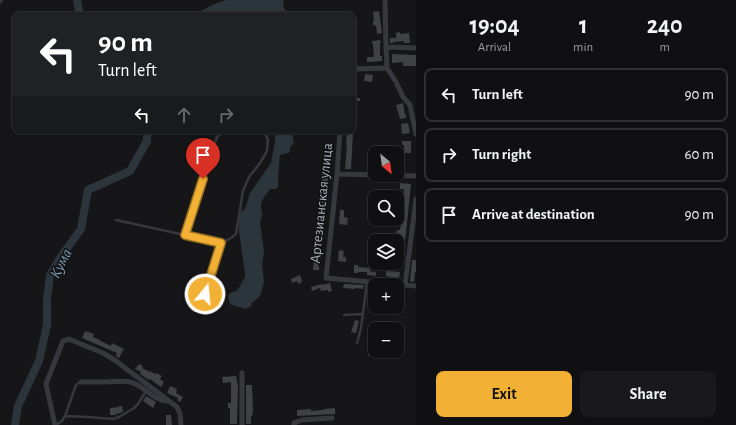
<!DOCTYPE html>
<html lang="en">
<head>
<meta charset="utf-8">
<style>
	body { margin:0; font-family:"Alegreya Sans",sans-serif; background:#19191b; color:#f1f3f6; height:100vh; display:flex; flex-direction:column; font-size:15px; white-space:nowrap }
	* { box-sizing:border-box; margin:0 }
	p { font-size:13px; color:#9c9d9f }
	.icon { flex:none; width:22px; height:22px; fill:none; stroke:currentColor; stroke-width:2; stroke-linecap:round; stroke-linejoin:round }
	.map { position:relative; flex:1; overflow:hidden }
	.details { display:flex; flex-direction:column; background:#101012; width:320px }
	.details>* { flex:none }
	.guide { position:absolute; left:12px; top:12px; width:344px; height:122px; border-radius:8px; box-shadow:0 1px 3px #0004,0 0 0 1px #303032; background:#202124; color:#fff; overflow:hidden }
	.needle { width:26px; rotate:151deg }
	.buttons { position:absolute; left:368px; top:146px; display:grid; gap:8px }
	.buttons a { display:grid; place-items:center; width:36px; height:36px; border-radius:8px; background:#101012; box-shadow:0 1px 3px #0004,0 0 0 1px #303032; font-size:20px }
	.pin { position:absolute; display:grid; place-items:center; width:34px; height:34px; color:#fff; margin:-41px -17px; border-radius:50% 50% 50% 0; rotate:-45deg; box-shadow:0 0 4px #0007 }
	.pin .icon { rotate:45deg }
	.me { position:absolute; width:44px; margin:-22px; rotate:17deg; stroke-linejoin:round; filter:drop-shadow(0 0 3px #0008) }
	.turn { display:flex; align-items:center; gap:14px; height:84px; padding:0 20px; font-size:18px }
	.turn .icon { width:52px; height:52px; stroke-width:2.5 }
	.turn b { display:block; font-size:28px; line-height:34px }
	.lanes { display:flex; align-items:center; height:38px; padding:0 20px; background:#0003; justify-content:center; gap:20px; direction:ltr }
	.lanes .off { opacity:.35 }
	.eta { display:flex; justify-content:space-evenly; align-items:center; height:68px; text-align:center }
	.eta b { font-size:24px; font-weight:600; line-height:28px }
	.cta { display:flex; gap:8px; margin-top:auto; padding:8px 20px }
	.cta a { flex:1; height:46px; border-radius:8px; background:#f2b134; color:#111; font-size:16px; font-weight:600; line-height:46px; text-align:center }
	.cta a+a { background:#19191b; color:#f1f3f6 }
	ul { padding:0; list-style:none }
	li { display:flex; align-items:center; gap:12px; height:54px; margin:0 8px 6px; padding:0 12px; border:2px solid #303032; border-radius:8px }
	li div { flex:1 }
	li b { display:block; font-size:15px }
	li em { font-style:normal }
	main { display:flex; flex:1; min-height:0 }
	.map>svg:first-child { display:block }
</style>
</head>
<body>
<main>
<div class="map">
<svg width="416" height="425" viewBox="0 0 416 425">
	<rect width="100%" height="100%" fill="#161618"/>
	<path fill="#2c353c" d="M226,0H283L284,2L283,7L290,15H194L212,5Z
		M273,131H293V140L294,143L290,147V151L288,153L280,155L278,178V187L276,189H270C266,195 261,199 261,206C261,210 263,212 262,216C261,220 259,224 261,228L264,253L262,264L264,282L260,296L252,303L251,307L244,309C239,306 234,306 230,304L228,297L229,294L233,292L237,291L245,277V274L239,231V221L241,212L245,209L250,193L271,163L275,142V135Z"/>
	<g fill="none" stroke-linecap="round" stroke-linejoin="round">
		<path stroke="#2c353c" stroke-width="8" d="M77,0L80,15
			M15,425L18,406L39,361L47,325V299L50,275L62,255L81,229L88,190L130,171L147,141V131"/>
	</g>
	<path fill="#404145" d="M379,11L382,33L377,34L376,25L373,26V21H374L373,12Z
		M400,32V34L409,33L410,43H404V41L393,42V43H390V38H396V33Z
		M380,40L381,43H380V56H382V61L367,62V57H374L373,44H372V41Z
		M392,54L416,55V66H403V62L392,63Z
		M365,74L373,75L372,82L364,81Z
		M353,97L360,98V101H357L355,114H353Z
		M403,103L405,115L406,114V118L400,119L396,105Z
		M408,123L410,133L402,134L401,124Z
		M347,132H353L351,169H345L347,145H346Z
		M402,141H411V153H404V145H402Z
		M326,149L331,150L325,204L320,203L321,196H320L322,173H323V164H324Z
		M400,183L411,184L405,242L399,241L400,234L396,233L397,230H400L402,214L404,189H400Z
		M319,210H326V214H324L321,247H320V255L319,254L318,266H319V270H313L315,243H317Z
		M340,210H344V217L348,218L347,225L339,224Z
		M397,248L404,249L401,266L397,265Z
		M339,250L344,251L343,257H346V262L338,261Z
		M412,260H416V272H415L414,282L410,281Z
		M354,265H358V267L370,268V271L376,272V276L367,275V272H358V273H354Z
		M386,271L400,272L399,278L386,276Z
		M300,275L302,282L298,284L297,281L292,283L291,279Z
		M330,283L332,291L328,292V290L321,291L320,288L312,291L311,287L322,284V285Z
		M344,284L364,285L363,289L355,288V289L343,288Z
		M355,320L359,321L356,333L351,332Z
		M85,331L94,334L93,337L100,340H99L111,346L112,343L124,349L119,358L116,356L117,353L82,338Z
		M368,346L375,347L374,356H368Z
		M139,364L143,366L142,368L150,372V371L155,374L156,373L162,376L160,379L164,382L161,387L150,379L149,380L140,374L141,372L135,369Z
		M236,376L238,386L237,424H230V408H228V403H231V382L223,383L222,377Z
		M246,385H252L253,411L252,416H251V424H246Z
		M170,386L177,389L176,393L183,397L180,402L177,400L178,398L167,393Z
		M146,396L156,402L153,408L143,401Z
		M119,406H122L123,412L120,413L116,414V415H110V408L119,407Z
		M335,408V414L297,416V410L311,409V411L324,410V409Z
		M166,415H171L172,425H166Z"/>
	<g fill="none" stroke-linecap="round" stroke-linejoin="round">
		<path stroke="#37383d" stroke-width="2.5" d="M0,3L2,0
			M116,220L221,243L205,294
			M185,235L217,137L223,132L233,131
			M221,243L231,238L236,234L243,191L249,177L260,163L267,151L268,139L264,133L246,131
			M344,315L363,314
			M357,343L361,328L367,282
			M65,416L88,417L113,419L119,417L134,408L138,404L146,391
			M56,425L62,421L65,416L76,385L80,382"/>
		<path stroke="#37383d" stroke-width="5" d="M385,0L386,47L387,68L396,82L403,97L410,105L416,134
			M386,47L416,48
			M353,69L387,68
			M340,131L337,174L326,278L416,286
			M337,174L416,176
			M405,285L416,199
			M242,373V425
			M81,382C89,382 97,382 106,382C113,382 123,380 130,382C144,385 153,401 168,401
			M55,425L46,384L63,341L69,339L103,353L116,361L177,407L180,414L181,425
			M294,425V423L302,420L332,418"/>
	</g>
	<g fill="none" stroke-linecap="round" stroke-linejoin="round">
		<g stroke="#9d7322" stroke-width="10">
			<path id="route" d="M203,179L185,235L221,243L205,294"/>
		</g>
		<use href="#route" stroke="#f2b134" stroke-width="7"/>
	</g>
	<g text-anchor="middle" stroke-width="3" stroke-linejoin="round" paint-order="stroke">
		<g font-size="15" fill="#a8adb8" stroke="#111113">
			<text transform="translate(321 203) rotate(-84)" y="5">Артезианская улица</text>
		</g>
		<g font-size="16" font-style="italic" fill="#7f9bb3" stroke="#111113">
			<text transform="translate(60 263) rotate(-63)" y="6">Кума</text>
		</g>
	</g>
</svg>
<div class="buttons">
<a><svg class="needle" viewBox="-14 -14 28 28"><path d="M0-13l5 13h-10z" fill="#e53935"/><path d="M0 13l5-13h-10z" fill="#9c9d9f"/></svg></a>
<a><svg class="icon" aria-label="search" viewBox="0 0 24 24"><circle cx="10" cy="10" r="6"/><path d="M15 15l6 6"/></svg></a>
<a><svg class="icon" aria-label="layers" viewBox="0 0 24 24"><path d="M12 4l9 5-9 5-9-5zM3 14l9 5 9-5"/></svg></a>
<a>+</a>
<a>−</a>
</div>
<div class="pin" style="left:203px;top:179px;background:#d93025"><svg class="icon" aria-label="arrive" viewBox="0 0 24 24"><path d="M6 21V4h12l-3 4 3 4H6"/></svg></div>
<svg class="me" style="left:205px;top:294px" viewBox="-20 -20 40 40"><circle r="17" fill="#f2b134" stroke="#fff" stroke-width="3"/><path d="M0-11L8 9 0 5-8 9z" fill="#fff"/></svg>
<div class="guide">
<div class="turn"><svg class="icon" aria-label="left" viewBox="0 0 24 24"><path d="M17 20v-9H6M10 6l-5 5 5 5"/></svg><div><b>90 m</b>Turn left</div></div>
<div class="lanes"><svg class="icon" aria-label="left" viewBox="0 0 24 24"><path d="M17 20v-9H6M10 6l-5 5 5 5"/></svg><svg class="icon off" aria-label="ahead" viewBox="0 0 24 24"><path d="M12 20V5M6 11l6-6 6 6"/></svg><svg class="icon off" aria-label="right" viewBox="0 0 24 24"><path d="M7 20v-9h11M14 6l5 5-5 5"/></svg></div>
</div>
</div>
<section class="details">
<div class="eta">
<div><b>19:04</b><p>Arrival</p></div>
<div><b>1</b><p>min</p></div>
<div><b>240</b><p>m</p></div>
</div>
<ul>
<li><svg class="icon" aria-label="left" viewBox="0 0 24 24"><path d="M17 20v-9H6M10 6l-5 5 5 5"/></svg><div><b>Turn left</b></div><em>90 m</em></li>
<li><svg class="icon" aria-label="right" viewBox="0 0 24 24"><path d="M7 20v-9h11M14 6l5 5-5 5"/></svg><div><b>Turn right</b></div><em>60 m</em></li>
<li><svg class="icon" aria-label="arrive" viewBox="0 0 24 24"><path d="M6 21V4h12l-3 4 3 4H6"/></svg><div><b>Arrive at destination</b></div><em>90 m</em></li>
</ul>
<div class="cta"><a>Exit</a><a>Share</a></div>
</section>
</main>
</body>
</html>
